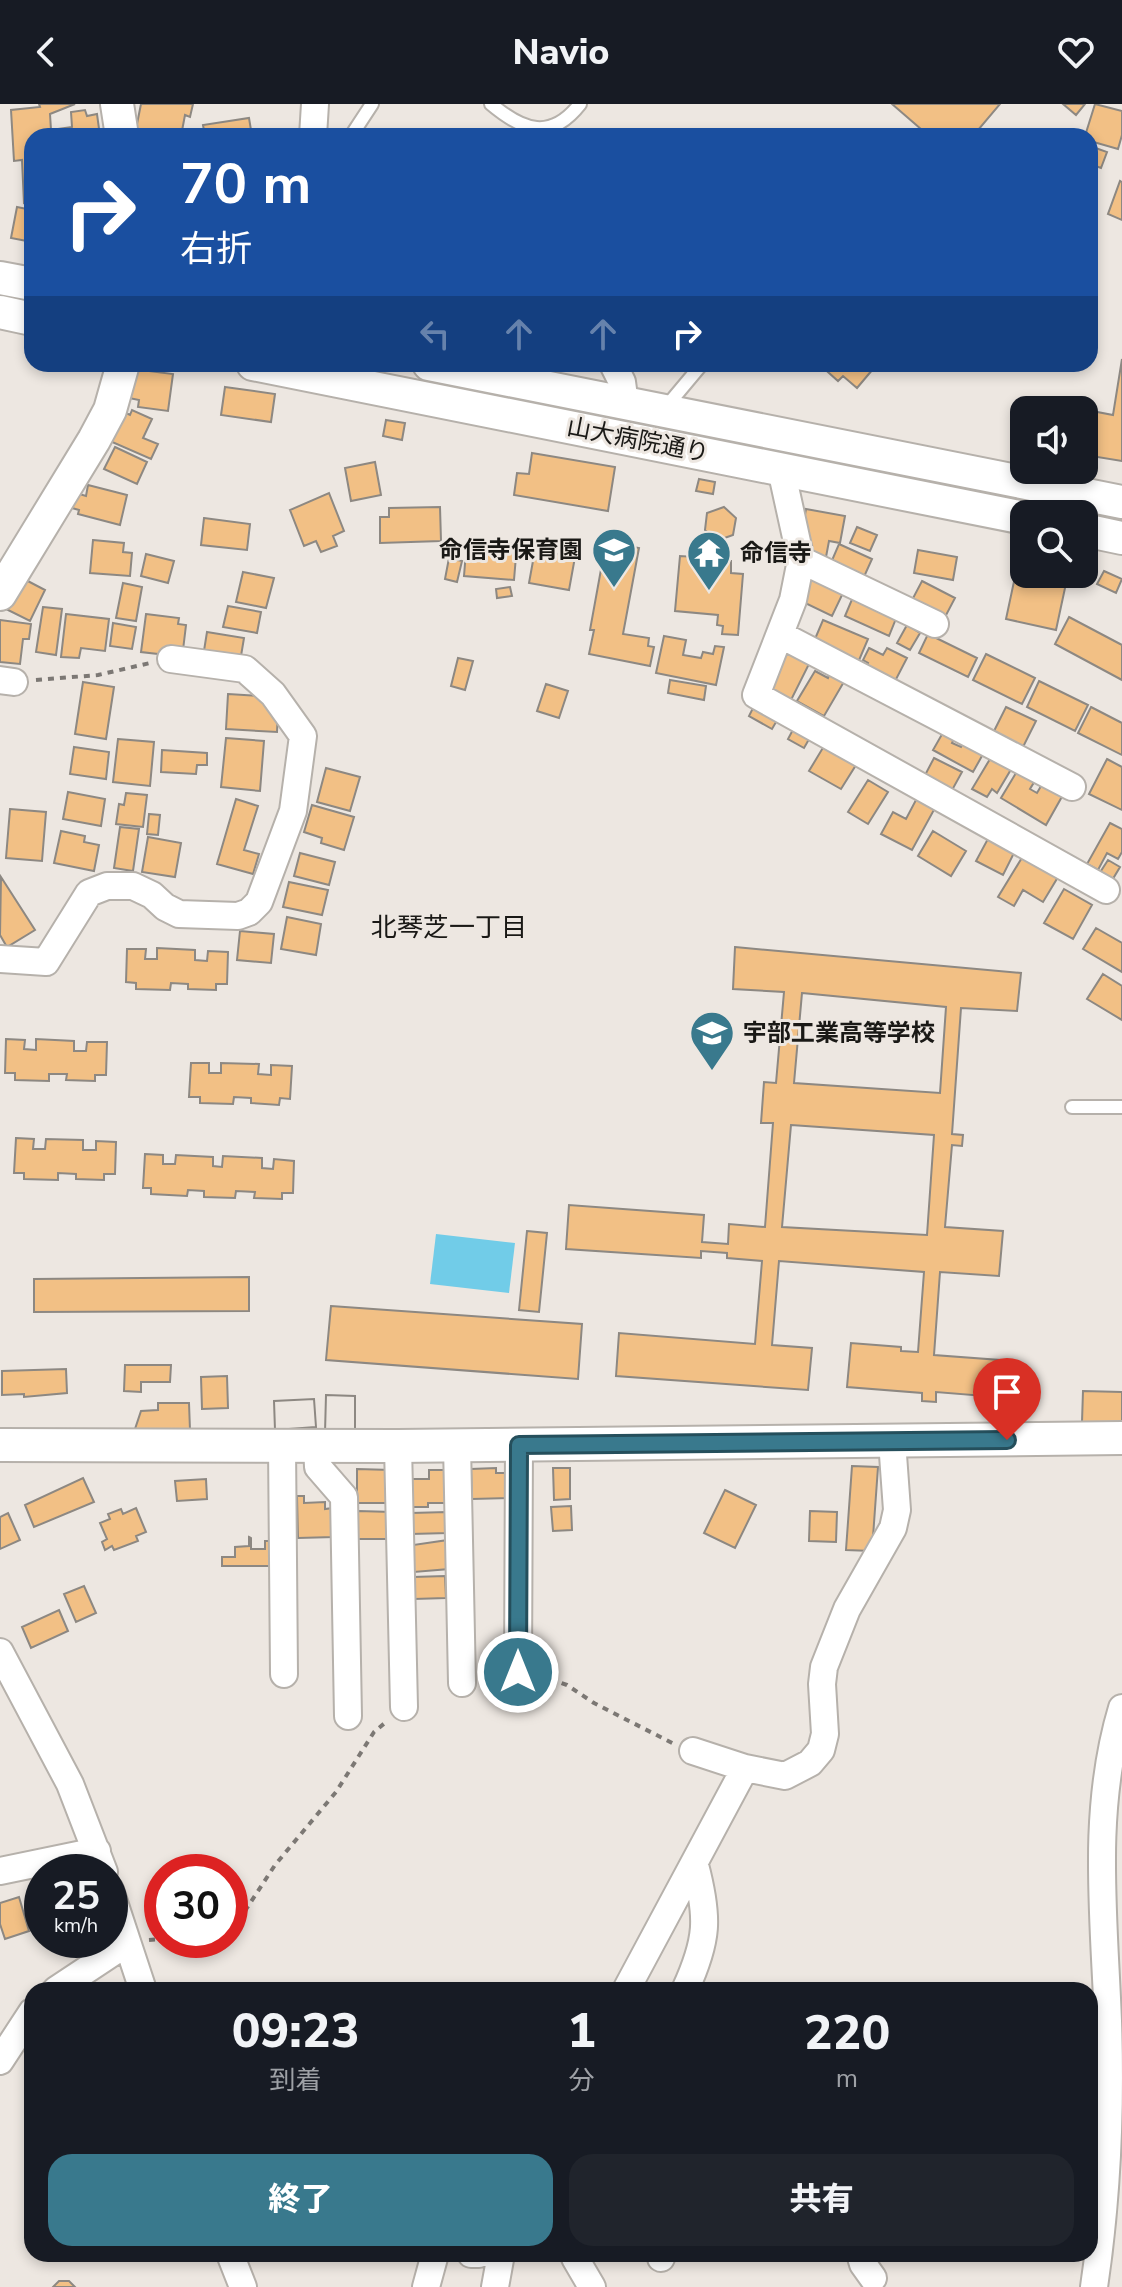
<!DOCTYPE html>
<html lang="ja">
<head>
<meta charset="utf-8">
<style>
	body { margin:0; font-family:"Nunito Sans","Noto Sans JP",sans-serif; background:#20242c; color:#f1f3f6; height:100vh; display:flex; flex-direction:column; font-size:30px; white-space:nowrap }
	* { box-sizing:border-box; margin:0 }
	p { font-size:26px; color:#9ea1a6 }
	.icon { flex:none; width:44px; height:44px; fill:none; stroke:currentColor; stroke-width:2; stroke-linecap:round; stroke-linejoin:round }
	.map { position:relative; flex:1; overflow:hidden }
	.side { position:absolute; left:24px; top:1878px; width:1074px; height:280px; display:flex; flex-direction:column; background:#171b24; border-radius:24px; box-shadow:0 4px 12px #0003 }
	.side>* { flex:none }
	.hud { position:absolute; left:24px; top:24px; width:1074px; height:244px; border-radius:24px; box-shadow:0 4px 12px #0003; background:#1a4fa0; color:#fff; overflow:hidden }
	.buttons { position:absolute; left:1010px; top:292px; display:grid; gap:16px }
	.buttons a { display:grid; place-items:center; width:88px; height:88px; border-radius:16px; background:#171b24; box-shadow:0 4px 12px #0003; font-size:40px }
	.speed { position:absolute; left:24px; top:1750px; display:flex; gap:16px; font-size:40px; font-weight:700; text-align:center }
	.speed>* { display:grid; place-content:center; width:104px; height:104px; border-radius:50%; background:#171b24; box-shadow:0 4px 12px #0003; line-height:1 }
	.speed small { font-size:20px; font-weight:400 }
	.speed .limit { border:12px solid #d22; background:#fff; color:#111 }
	.pin { position:absolute; display:grid; place-items:center; width:68px; height:68px; color:#fff; margin:-82px -34px; border-radius:50% 50% 50% 0; rotate:-45deg; box-shadow:0 0 8px #0007 }
	.pin .icon { rotate:45deg }
	.me { position:absolute; width:88px; margin:-44px; rotate:0deg; stroke-linejoin:round; filter:drop-shadow(0 0 6px #0008) }
	.turn { display:flex; align-items:center; gap:28px; height:168px; padding:0 24px; font-size:36px }
	.turn .icon { width:104px; height:104px; stroke-width:2.5 }
	.turn b { display:block; font-size:56px; line-height:68px }
	.lanes { display:flex; align-items:center; height:76px; padding:0 24px; background:#0003; justify-content:center; gap:40px; direction:ltr }
	.lanes .off { opacity:.35 }
	.eta { display:flex; justify-content:space-evenly; align-items:center; height:136px; text-align:center }
	.eta b { font-size:48px; font-weight:800; line-height:56px }
	.primary-button { display:flex; gap:16px; margin-top:auto; padding:16px 24px }
	.primary-button a { flex:1; height:92px; border-radius:24px; background:#39798d; color:#fff; font-size:32px; font-weight:800; line-height:92px; text-align:center }
	.primary-button a+a { background:#20242c; color:#f1f3f6 }
	header { display:flex; justify-content:space-between; align-items:center; height:104px; padding:0 24px; background:#171b24; font-size:36px; font-weight:800 }
	.map>svg:first-child { display:block }
</style>
</head>
<body>
<header><svg class="icon" aria-label="back" viewBox="0 0 24 24"><path d="M15 5l-7 7 7 7"/></svg>Navio<svg class="icon" aria-label="heart" viewBox="0 0 24 24"><path d="M12 20l-8-8c-3-5 5-10 8-4 3-6 11-1 8 4z"/></svg></header>
<div class="map">
<svg width="1122" height="2183" viewBox="0 0 1122 2183">
	<rect width="100%" height="100%" fill="#ede7e1"/>
	<path fill="#71cce8" d="M436,1130L515,1139L509,1189L430,1180Z"/>
	<path fill="#f2c085" stroke="#8d8882" stroke-width="2" fill-rule="evenodd" d="M39,0H75L50,10L51,26L72,23L71,8L85,6L87,12L97,10L100,32H32V98L24,99L22,56L14,57L11,6L40,3Z
		M141,0H193L190,13L185,11L181,32L136,25Z
		M892,0H1000L973,32H929Z
		M1063,0H1085L1076,11Z
		M1095,0L1122,7V31L1118,45L1090,37V32H1085Z
		M249,14L252,32H205L203,21Z
		M1090,42L1107,48L1101,64L1090,60Z
		M1120,77L1122,78V116L1108,110Z
		M17,103L32,106V138L11,134Z
		M1122,255V357L1085,351L1092,307L1113,311Z
		M819,260H867L873,265L857,284L843,272L838,277Z
		M133,265L173,270L168,307L138,303L139,296L129,294Z
		M225,283L275,290L271,318L221,311Z
		M117,305L130,311L132,306L152,315L143,334L158,340L151,355L103,334Z
		M386,316L405,319L402,336L383,332Z
		M115,343L147,358L137,380L104,365Z
		M532,349L615,363L608,407L514,391L517,369L529,370Z
		M375,358L381,391L351,397L345,364Z
		M699,375L715,378L713,390L696,387Z
		M88,381L127,391L120,421L78,410L79,406L72,404L76,389L86,392Z
		M329,389L344,427L333,432L337,442L321,448L316,437L304,442L290,406Z
		M440,403L441,437L380,439V413H389V404Z
		M724,403L736,414L733,431L716,437L705,426L707,409Z
		M806,405L845,412L840,439L829,437L826,453L805,449L800,438Z
		M204,414L250,420L247,446L201,441Z
		M857,423L877,431L870,447L850,439Z
		M467,435L517,440L514,476L464,472Z
		M93,436L124,439L123,448L132,449L130,472L90,469Z
		M606,438L639,444L623,530L649,534L648,542L654,543L650,562L589,550L594,526H590Z
		M839,440L872,455L863,475L830,461Z
		M535,446L575,453L569,486L529,479Z
		M918,446L957,453L953,476L914,469Z
		M695,447L714,449V456L731,457V469L743,470L738,531L722,530L723,522L717,521L718,511L675,507L680,452L695,453Z
		M146,450L174,457L168,479L141,472Z
		M449,454L462,457L457,478L445,475Z
		M1019,454L1024,456V470H1068L1056,526L1006,515Z
		M1104,467L1122,475L1116,489L1097,480Z
		M243,468L274,474L266,504L236,498Z
		M812,473L843,489L832,512L801,497Z
		M22,474L45,486L30,517L6,505Z
		M922,477L955,494L944,515L911,498Z
		M123,479L142,483L136,517L116,514Z
		M510,483L512,492L497,494L496,485Z
		M853,493L897,512L889,532L845,512Z
		M228,502L261,508L257,529L223,523Z
		M43,503L62,505L56,551L36,548Z
		M66,510L109,515L105,547L81,544L79,554L61,553Z
		M146,510L179,514L178,520L186,521L183,546L167,551L141,548Z
		M1069,513L1122,541V576L1055,540Z
		M0,516L31,520L29,535H23L20,560L0,558Z
		M823,516L868,535L857,561L812,542Z
		M113,519L136,523L132,545L110,542Z
		M907,521L920,529L910,546L897,539Z
		M207,528L244,534L241,552L203,553Z
		M928,530L977,554L968,573L919,549Z
		M664,532L686,536L683,551L701,554L703,548L713,550L715,542L724,543L716,581L656,569Z
		M785,543L811,556L790,598L764,585Z
		M869,544L883,551L887,544L907,554L892,583L863,569L868,559L863,556Z
		M986,550L1035,574L1022,600L973,576Z
		M458,554L473,557L465,586L451,582Z
		M815,567L828,574L830,569L845,576L824,612L797,597Z
		M670,576L706,582L704,596L668,589Z
		M1039,577L1088,601L1075,627L1027,603Z
		M83,578L114,583L106,635L75,630Z
		M546,580L568,587L559,614L537,607Z
		M228,590L260,592V597H272L278,606L277,628L226,625Z
		M755,600L779,613L772,625L749,612Z
		M1006,603L1036,617L1020,649L990,635Z
		M1091,603L1122,619V651L1078,629Z
		M796,620L812,630L804,644L788,635Z
		M945,625L956,631L952,639L961,643L966,632L987,643L973,668L933,646Z
		M226,634L264,637L260,687L221,683Z
		M118,635L154,638L150,682L113,678Z
		M824,642L856,661L841,685L809,667Z
		M74,643L109,648L106,675L70,670Z
		M162,646L207,649V661H197L196,670L161,668Z
		M993,650L1013,662L997,689L992,685L987,693L972,685Z
		M934,654L962,668L951,688L924,673Z
		M1107,655L1122,663V706L1089,690Z
		M326,664L360,673L350,707L317,698Z
		M1019,664L1036,675L1030,685L1037,689L1044,677L1064,689L1046,721L1001,694Z
		M868,676L888,688L868,720L848,708Z
		M68,688L105,695L101,722L63,715Z
		M126,689L147,691L143,723L116,720L119,700L124,701Z
		M917,694L935,704L912,746L881,730L893,708L906,715Z
		M236,695L258,702L244,746L259,750L253,770L217,760Z
		M312,701L354,713L344,746L321,739L322,734L304,728Z
		M10,705L46,708L42,757L6,754Z
		M149,710L160,711L158,731L147,730Z
		M1110,719L1122,725V748L1118,755L1107,749L1098,766L1087,760Z
		M120,723L139,725L133,767L114,764Z
		M61,727L85,732L84,738L99,741L94,767L54,759Z
		M933,727L966,747L951,772L918,752Z
		M990,731L1016,745L1003,771L976,757Z
		M148,733L181,739L175,773L142,768Z
		M300,749L335,758L329,781L294,772Z
		M1023,752L1058,773L1043,798L1023,786L1014,802L998,793Z
		M1108,756L1120,763L1111,778L1099,770Z
		M1,773L35,826L7,843L0,831Z
		M289,778L328,786L322,811L283,803Z
		M1064,785L1092,801L1073,835L1044,819Z
		M287,813L321,820L316,851L281,845Z
		M1096,824L1122,839V868L1083,845Z
		M240,827L274,830L271,859L237,856Z
		M735,843L1021,869L1017,907L961,904L952,1030L963,1031L962,1042L952,1041L945,1123L1003,1127L999,1172L940,1168L934,1251L1000,1256L997,1293L936,1288V1298L922,1297V1289L847,1283L851,1239L901,1243V1247L918,1248L924,1168L779,1157L772,1241L812,1244L808,1286L616,1272L619,1229L755,1240L762,1157L727,1154V1149L701,1147V1154L566,1145L569,1101L704,1111L702,1138L728,1140L729,1120L765,1123L773,1019H761L764,978L776,979L784,888L733,885ZM802,889L946,903L940,989L794,979ZM791,1021L934,1031L927,1131L782,1123Z
		M157,844L195,846V856L207,857L208,847L228,848L227,880H216V886L188,885V880L171,879L170,886L136,885V879L126,878L127,845H146L145,855H157Z
		M1103,870L1122,882V916L1087,895Z
		M6,935L25,936L24,945L36,946V935L74,937V947H86L87,938H107L106,971H95V977L66,976L67,970H49V977L15,976V969H5Z
		M191,959H209V969H221V959L259,960L258,970L271,971V961L292,962L290,995L280,994L279,1001L251,999V994L234,993L233,1000L200,999V993H189Z
		M16,1034L34,1035L33,1045H45L46,1035L83,1036V1046H96V1037L116,1038L115,1070H104V1076L76,1075V1070L58,1069V1076L24,1075V1069H14Z
		M145,1050L163,1051V1060H175L176,1051L213,1053V1062L222,1063L223,1052L262,1054V1064L273,1065L274,1055L294,1057L293,1089H282V1095L254,1094L255,1088L236,1087L235,1094L204,1093V1087L188,1086L187,1092L151,1090V1084H143Z
		M527,1127L547,1129L539,1208L519,1206Z
		M249,1173V1207L34,1208V1175Z
		M331,1202L582,1220L578,1275L326,1256Z
		M125,1261H171L170,1278H141V1288L124,1287Z
		M66,1265L67,1289L24,1293V1290L2,1291V1267Z
		M227,1272L228,1304L202,1305L201,1273Z
		M1083,1287L1122,1288V1319L1082,1318Z
		M326,1291L355,1292V1330L325,1329Z
		M326,1291L355,1292V1330L325,1329Z
		M314,1295L316,1323L275,1326L274,1297Z
		M314,1295L316,1323L275,1326L274,1297Z
		M158,1299H189L190,1326L134,1328L141,1307L158,1306Z
		M852,1362L878,1363L872,1447L846,1446Z
		M496,1364V1369H510V1394L472,1395L471,1365Z
		M553,1364H570V1395L554,1396Z
		M357,1365L391,1366V1399H357Z
		M429,1366H447V1399H428V1403H412V1375H429Z
		M83,1374L94,1398L34,1423L25,1401Z
		M206,1375L207,1395L177,1397L175,1377Z
		M725,1386L756,1401L735,1444L704,1429Z
		M297,1392H304V1399L325,1398V1405L333,1404L334,1433L298,1434Z
		M571,1402L572,1426L553,1427L551,1403Z
		M136,1404L146,1428L136,1432L138,1437L114,1446L112,1442L105,1446L102,1438L107,1435L100,1419L110,1415L108,1410L121,1405L123,1410Z
		M358,1407L392,1408V1435H358Z
		M810,1407L837,1408L836,1438L809,1437Z
		M447,1408L448,1429L411,1430V1409Z
		M8,1409L20,1436L0,1445V1413Z
		M249,1433L251,1434V1445H265V1437H273V1462H222V1453H235V1443L249,1442Z
		M448,1436L449,1465L414,1468L413,1441Z
		M445,1472L446,1494L414,1495L413,1473Z
		M84,1482L96,1509L76,1518L64,1490Z
		M59,1506L68,1527L31,1544L22,1523Z
		M19,1793L29,1827L5,1835L0,1820V1799Z
		M59,2177H69L75,2183H53Z"/>
	<g fill="none" stroke-linecap="round" stroke-linejoin="round">
		<g stroke="#b6b1ab" stroke-width="16">
			<path id="service" d="M491,0C523,27 551,37 580,0
				M351,32L372,0
				M666,303L702,260
				M1072,1003H1122"/>
		</g>
		<g stroke="#b6b1ab" stroke-width="30">
			<path id="minor" d="M313,32L315,0
				M613,260L622,278L625,300
				M781,365L801,456L793,496L756,591L1106,786
				M801,456L935,520
				M781,531L1072,683
				M0,576L14,578
				M0,855L46,858L89,789L107,782H133L152,791L165,803L179,810L238,812L249,808L259,798L293,707L303,632L273,590L245,565L171,555
				M282,1341L284,1570
				M317,1341L318,1363L344,1393L348,1612
				M457,1341L462,1579
				M398,1342L404,1603
				M0,1548L70,1680L104,1768
				M518,1568L519,1341
				M693,1647L745,1664
				M0,1767L97,1747
				M110,1786L143,1886
				M56,1886L127,1839
				M626,1886L745,1664L785,1672L810,1659L821,1646L825,1630L822,1580L824,1563L847,1505L893,1424L897,1406L892,1337
				M685,1886C708,1836 709,1814 695,1761
				M0,1957L32,1908
				M230,2150L243,2183
				M471,2150H479
				M576,2150L575,2154L592,2183
				M660,2150L661,2154
				M860,2150L863,2160L873,2174
				M426,2183L435,2150
				M495,2183L501,2150
				M1094,2183C1107,2096 1111,2005 1108,1917C1104,1811 1091,1707 1122,1604"/>
		</g>
		<g stroke="#b6b1ab" stroke-width="36">
			<path id="tertiary" d="M117,0L122,32
				M0,174L32,180
				M0,208L32,215
				M253,260L1024,414
				M429,260L1122,398
				M1084,426L1122,434
				M0,490L94,336L110,306L123,260
				M0,1341L398,1342L1122,1334"/>
		</g>
		<path stroke="#7c7874" stroke-width="4" stroke-dasharray="6 6" stroke-linecap="butt" d="M36,576L98,571L150,559
			M539,1571L567,1581L594,1599L674,1640
			M230,1826L241,1813L275,1761L336,1688L374,1628L386,1618
			M149,1836L162,1835"/>
		<use href="#service" stroke="#fff" stroke-width="12"/>
		<use href="#minor" stroke="#fff" stroke-width="26"/>
		<use href="#tertiary" stroke="#fff" stroke-width="32"/>
	</g>
	<g fill="none" stroke-linecap="round" stroke-linejoin="round">
		<g stroke="#254f5c" stroke-width="20">
			<path id="route" d="M518,1568L519,1341L1007,1336"/>
		</g>
		<use href="#route" stroke="#39798d" stroke-width="14"/>
	</g>
	<defs>
		<g id="school-pin" transform="scale(2.3)"><path d="M0 17L-7.5 6A9.5 9.5 0 1 1 7.5 6Z" fill="#39798d" stroke="#ede7e1"/><path d="M0-5L7-2L0 1L-7-2ZM-4 1L0 2.5L4 1V4Q0 6-4 4Z" fill="#fff"/></g>
		<g id="temple-pin" transform="scale(2.3)"><path d="M0 17L-7.5 6A9.5 9.5 0 1 1 7.5 6Z" fill="#39798d" stroke="#ede7e1"/><path d="M0-6L5-2H3V0L6.5 2.5H4V6H1.5V3h-3V6H-4V2.5H-6.5L-3 0V-2H-5Z" fill="#fff"/></g>
	</defs>
	<g fill-rule="evenodd">
		<use href="#school-pin" x="614" y="446"/>
		<use href="#temple-pin" x="709" y="449"/>
		<use href="#school-pin" x="712" y="929"/>
	</g>
	<g text-anchor="middle" stroke-width="6" stroke-linejoin="round" paint-order="stroke">
		<g font-size="24" fill="#1a1916" stroke="#ede7e1">
			<text transform="translate(638 336) rotate(11)" y="8">山大病院通り</text>
		</g>
		<g font-size="24" font-weight="bold" fill="#1a1916" stroke="#ede7e1" text-anchor="start">
			<text x="583" y="454" text-anchor="end">命信寺保育園</text>
			<text x="740" y="457">命信寺</text>
			<text x="743" y="937">宇部工業高等学校</text>
		</g>
		<g font-size="26" fill="#1a1916" stroke="#ede7e1">
			<text x="449" y="832">北琴芝一丁目</text>
		</g>
	</g>
</svg>
<div class="buttons">
<a><svg class="icon" aria-label="sound" viewBox="0 0 24 24"><path d="M4 9h4l5-4v14l-5-4H4zM17 9q2 3 0 6"/></svg></a>
<a><svg class="icon" aria-label="search" viewBox="0 0 24 24"><circle cx="10" cy="10" r="6"/><path d="M15 15l6 6"/></svg></a>
</div>
<div class="speed"><div>25<small>km/h</small></div><div class="limit">30</div></div>
<div class="pin" style="left:1007px;top:1336px;background:#d93025"><svg class="icon" aria-label="arrive" viewBox="0 0 24 24"><path d="M6 21V4h12l-3 4 3 4H6"/></svg></div>
<svg class="me" style="left:518px;top:1568px" viewBox="-20 -20 40 40"><circle r="17" fill="#39798d" stroke="#fff" stroke-width="3"/><path d="M0-11L8 9 0 5-8 9z" fill="#fff"/></svg>
<div class="hud">
<div class="turn"><svg class="icon" aria-label="right" viewBox="0 0 24 24"><path d="M7 20v-9h11M14 6l5 5-5 5"/></svg><div><b>70 m</b>右折</div></div>
<div class="lanes"><svg class="icon off" aria-label="left" viewBox="0 0 24 24"><path d="M17 20v-9H6M10 6l-5 5 5 5"/></svg><svg class="icon off" aria-label="ahead" viewBox="0 0 24 24"><path d="M12 20V5M6 11l6-6 6 6"/></svg><svg class="icon off" aria-label="ahead" viewBox="0 0 24 24"><path d="M12 20V5M6 11l6-6 6 6"/></svg><svg class="icon" aria-label="right" viewBox="0 0 24 24"><path d="M7 20v-9h11M14 6l5 5-5 5"/></svg></div>
</div>
<section class="side">
<div class="eta">
<div><b>09:23</b><p>到着</p></div>
<div><b>1</b><p>分</p></div>
<div><b>220</b><p>m</p></div>
</div>
<div class="primary-button"><a>終了</a><a>共有</a></div>
</section>
</div>
</body>
</html>
